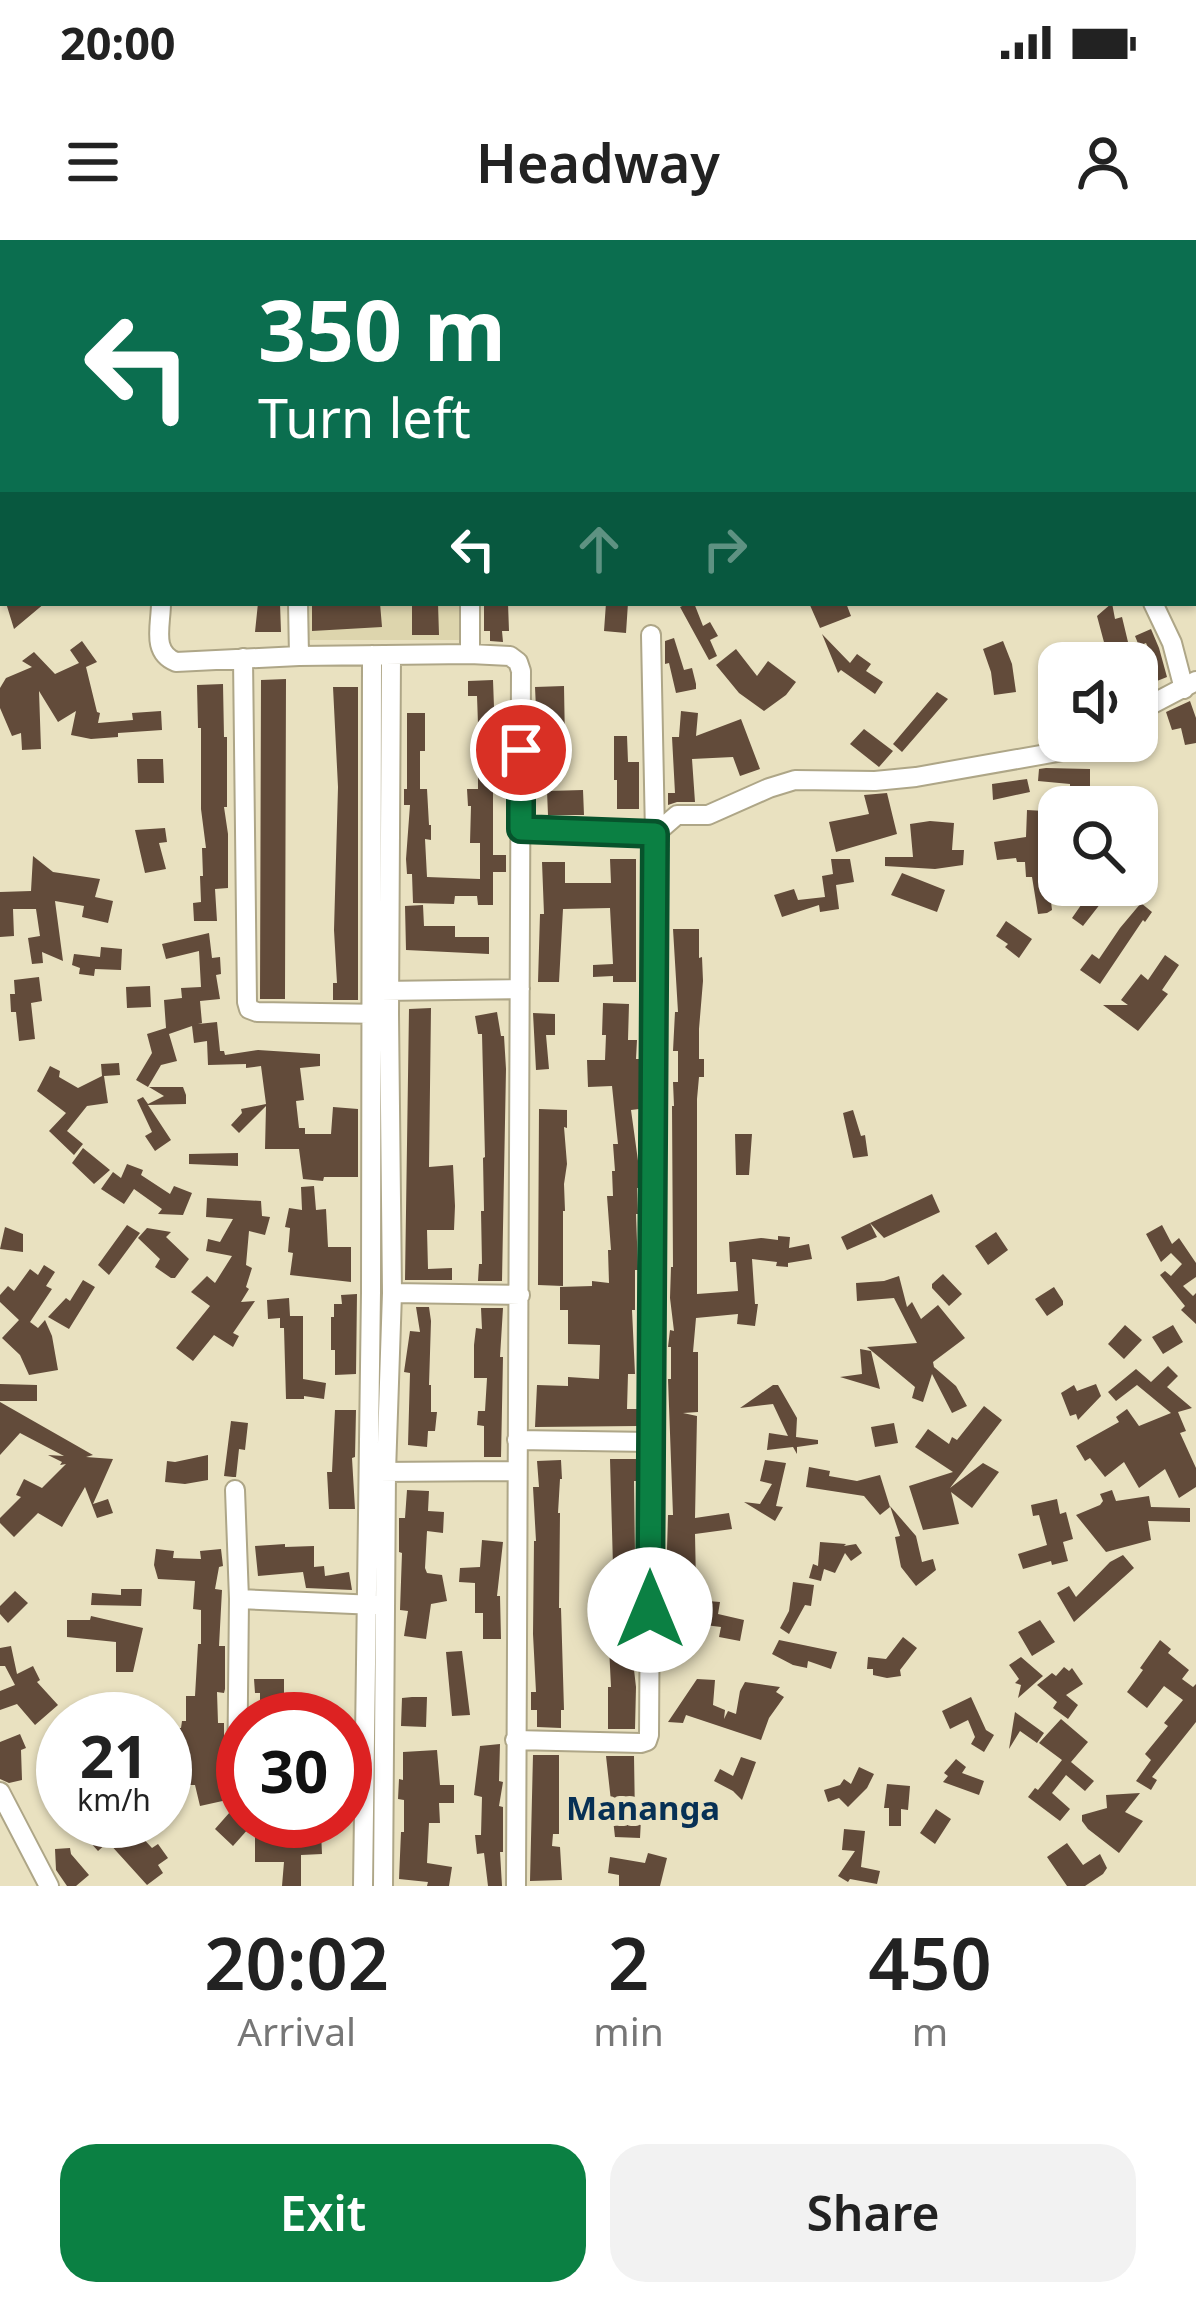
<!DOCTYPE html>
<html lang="en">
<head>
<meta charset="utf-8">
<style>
	body { margin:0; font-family:"Noto Sans",sans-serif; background:#f2f2f2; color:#222; height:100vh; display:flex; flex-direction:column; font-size:45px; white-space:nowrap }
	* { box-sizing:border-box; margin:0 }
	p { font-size:39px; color:#767676 }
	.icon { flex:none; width:66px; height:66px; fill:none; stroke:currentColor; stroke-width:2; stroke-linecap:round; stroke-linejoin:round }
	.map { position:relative; height:1646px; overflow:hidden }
	.sheet { display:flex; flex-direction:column; background:#fff; flex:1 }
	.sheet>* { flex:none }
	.guide { position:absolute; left:0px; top:0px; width:1197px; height:366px; box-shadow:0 3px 9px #0004; background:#0b6e4f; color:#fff; overflow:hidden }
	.tools { position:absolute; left:1038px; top:402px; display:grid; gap:24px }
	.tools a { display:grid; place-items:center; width:120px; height:120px; border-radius:24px; background:#fff; box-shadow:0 3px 9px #0004; font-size:60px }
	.speed { position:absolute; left:36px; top:1452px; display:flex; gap:24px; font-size:60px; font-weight:700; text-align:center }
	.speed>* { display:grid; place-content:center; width:156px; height:156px; border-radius:50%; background:#fff; box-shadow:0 3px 9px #0004; line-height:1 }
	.speed small { font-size:30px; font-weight:400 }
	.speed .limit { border:18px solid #d22; background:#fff; color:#111 }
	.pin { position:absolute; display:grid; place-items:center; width:102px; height:102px; color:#fff; margin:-51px; border:6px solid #fff; border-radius:50%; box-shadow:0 3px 12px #0007 }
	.me { position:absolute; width:132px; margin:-66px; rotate:0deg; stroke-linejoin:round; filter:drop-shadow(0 0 9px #0008) }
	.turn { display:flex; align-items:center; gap:42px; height:252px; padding:0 60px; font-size:54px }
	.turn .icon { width:156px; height:156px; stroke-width:2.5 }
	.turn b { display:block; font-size:84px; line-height:102px }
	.lanes { display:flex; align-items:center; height:114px; padding:0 60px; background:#0003; justify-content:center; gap:60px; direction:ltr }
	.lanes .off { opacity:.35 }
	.eta { display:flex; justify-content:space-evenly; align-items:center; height:204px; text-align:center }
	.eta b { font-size:72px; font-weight:600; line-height:84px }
	.primary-button { display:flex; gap:24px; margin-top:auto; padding:24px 60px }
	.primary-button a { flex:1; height:138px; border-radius:36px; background:#0b8043; color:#fff; font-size:48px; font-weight:600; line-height:138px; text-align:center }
	.primary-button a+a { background:#f2f2f2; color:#222 }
	.status { display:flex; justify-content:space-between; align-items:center; height:84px; padding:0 60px; background:#fff; direction:ltr }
	.status svg { height:33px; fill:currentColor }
	header { display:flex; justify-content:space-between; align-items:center; height:156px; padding:0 60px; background:#fff; font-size:54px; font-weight:600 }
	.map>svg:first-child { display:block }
</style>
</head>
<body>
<div class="status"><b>20:00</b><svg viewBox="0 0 49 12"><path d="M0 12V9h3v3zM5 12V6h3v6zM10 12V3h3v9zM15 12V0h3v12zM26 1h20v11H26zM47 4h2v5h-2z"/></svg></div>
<header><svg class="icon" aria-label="menu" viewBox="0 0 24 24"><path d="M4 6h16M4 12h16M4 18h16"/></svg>Headway<svg class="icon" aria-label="person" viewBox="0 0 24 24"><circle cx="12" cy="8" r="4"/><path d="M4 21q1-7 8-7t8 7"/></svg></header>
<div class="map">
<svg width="1196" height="1646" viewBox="0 0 1196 1646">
	<rect width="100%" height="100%" fill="#e9e1c0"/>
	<path fill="#ddd5ad" d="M301,363H463V400H301Z"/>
	<path fill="#624b3a" d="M6,363H45L14,389Z
		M258,363H280L281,392H255Z
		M362,363H380L382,387L312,391V366Z
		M412,363H438L439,395H412Z
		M484,363H508L509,391H502L503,402L490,401V391H484Z
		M606,363H628L626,393L604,391Z
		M689,363H694L703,386L710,382L718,396L710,400L717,416L709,420L680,367Z
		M809,363H846L851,376L820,388Z
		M1112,363L1115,379L1122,377L1128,402L1105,406L1097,376Z
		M1151,389L1159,408L1167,437L1157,441L1152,430L1157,428L1146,403L1139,406L1135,396Z
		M822,394L850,423L857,414L871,424L866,431L883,442L875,454L841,430L838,433Z
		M674,398L684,430L692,428L696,444V449L676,453L669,423L665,424V401Z
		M82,401L97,422L86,427L97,472L100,473L98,483L133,480L132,473L161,471L162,490L118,493V497L91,499L71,495L76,471L58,482L39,451L41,509L22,510L21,493L12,496L0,468V448L6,438L32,427L22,421L34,412L55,434L79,423L70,410Z
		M1003,401L1012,424L1016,452L994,455L991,432L983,409Z
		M736,409L757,436L768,421L796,442L786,455L764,471L739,453L716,425Z
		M286,439L285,759H260L261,440Z
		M493,440L494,467H504L505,483L478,484L477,456H468V441Z
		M223,444L224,497H227V567H224L228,594V648L215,649L217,681H194L193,663L201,662L200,636H203L202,608H206L201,569V488H198L197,445Z
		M564,446L565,504L534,505V490H537L535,447Z
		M333,447H358V760H333V743H337L334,690L338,547Z
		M937,452L948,459L902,512L893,504Z
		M1190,461L1196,478V503L1185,505L1181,488L1172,490L1166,472Z
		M681,471L698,473L696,496L741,479L760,529L740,536L733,517L692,519L695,562H677L668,565V553H675L672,497H679Z
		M407,473H425V511H420V549H427L429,585H431V600L425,599L427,637L480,639V603H470L471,566H468L467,549H478V528H504V545H493V615H506V632H493V665H478L477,656H455L454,664L413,663L412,634H407L406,619L410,565H404V549H407Z
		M864,489L893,511L879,527L850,504Z
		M614,496H627L628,522H639V569H617V540H614Z
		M137,519H163L164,543H138Z
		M1046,528L1090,529V549L1070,550V544L1038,541L1039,529Z
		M1027,539L1030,552L993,560L992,544Z
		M583,550L584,575H548L547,551Z
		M887,553L897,594L836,612L829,582L869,574L864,555Z
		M1027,570L1045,571V653H1050L1052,670L1047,673L1038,674L1032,637H1026L1025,622H1017L1016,618L997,620L994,602L1026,597Z
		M930,581L954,583L952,610H964L963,625L935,629L885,626V617H913L910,584Z
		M165,588L167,602L159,603L166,629L145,633L135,590Z
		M33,616L53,632L100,639L95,657L113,661L108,683L82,677L84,666L55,661L63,721L42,712L43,723L32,724L28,698L40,696L36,669H13L14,696L0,697V652L31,651Z
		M610,619H636V742H613V736L593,737V725L613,724L610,668L563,669L559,742H538L540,674H544L542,622H565V643H611Z
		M831,619H850L854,642L836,645L839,669L820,672L819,665L782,677L774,655L794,649L798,660L825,657L822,636L833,634Z
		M902,633L945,650L937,672L891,655Z
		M1095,645H1115L1083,686L1072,678Z
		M1141,663L1152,672L1145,682L1143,680L1100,744L1080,730L1092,714L1099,719L1120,688Z
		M423,665L424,686H455V697H489V714L406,710L405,666Z
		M1006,681L1032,699L1019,718L1005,707L1008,704L996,696Z
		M673,689H699V718L702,717L703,741L699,789V819H704V837H699L697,859V1054L738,1051L736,1022H730L729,1002L761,998L778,1000V996L790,997L789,1008L809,1004L812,1019L788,1023V1027L776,1026L777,1022L752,1019L755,1064H758L755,1086L737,1084L738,1074L696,1078L693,1112H698V1172L683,1173L697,1176L695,1278L729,1273L732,1289L695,1294L696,1344H666L668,1275H673L668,1139H671V1107H668L670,1090L674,1091L670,1058L671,1027H673L672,866H674L673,842H678V811H673L675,772H678Z
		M209,693L212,718L220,717L221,734L216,735L220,759L200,761L202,783L198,784L217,782L220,811H224L225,815L258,810L320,814V826L300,828L304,860L296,861L299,888H305V894H331L333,867L358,869V937H324L323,941L303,939L299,909H265L266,866L239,893L231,885L242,873L241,869L266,864L261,826L246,828V824L208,825L207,801L194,803L192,786L169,794L177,821L161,825L148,847L136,840L152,813L147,794L166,788L164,760L182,758L181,748L201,747L199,711L166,719L162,704Z
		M101,707L122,709L121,730L95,729L94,736L79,734L80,728L72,725L74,714L100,717Z
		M1165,715L1179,725L1162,750L1168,754L1138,791L1103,765H1128L1121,760L1141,734L1148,740Z
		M39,737L42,761L31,763L35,799L19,801L16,772H11L10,754H15L14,740Z
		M150,746L151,767L127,768L126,747Z
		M603,763L629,764L628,800H637L636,819H640L639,869L631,870L639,928V948H637L638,974H636L638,1030H635V1070H632L635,1134H628L627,1169H638V1186L535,1187L537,1145L568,1146V1137L599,1139L600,1105L568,1104V1070H560V1047L592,1046V1041L609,1043L608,1010H611L607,956H613L612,931H615L613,904H618L612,846L588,847L587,820H605L606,795H602Z
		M431,768L429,927L453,925L455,966L454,990H427L428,1029L452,1028V1040H405L409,769Z
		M497,772L501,796H504L506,829L502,1041H478L479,1024H482L481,971H484L483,918L485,917L482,794H478L475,776Z
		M533,773L555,774V795H546L549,829L536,830Z
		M119,823L120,835L104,836L108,863L87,866L67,891L83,904L74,915L49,891L66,873L37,851L50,826L60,831L59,837L78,848L102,836L101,824Z
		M149,847H183L186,855V864L148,865L171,900L155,911L145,896L152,892L137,860L143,857L148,864L164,856Z
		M539,869L567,870V888L564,887L567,924L564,944L565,971H563V1046L538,1045Z
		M853,870L861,896L865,895L868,916L853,918L843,873Z
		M735,894H752L749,935H736Z
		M83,908L110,930L94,944L72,923Z
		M238,913V926L189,924V914Z
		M127,924L143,930L141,935L170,954L174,946L192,953L183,975L158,974L162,969L134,949L124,964L101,949L113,932L121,938Z
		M314,946L316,970L326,969L328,1007H351V1042L290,1035L293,1013L288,1012L290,988L285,987L289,968L302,970L301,947Z
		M932,954L940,972L884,998L870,983Z
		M207,958L261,961L262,976L270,977L265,995L249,991L246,1025L252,1028L246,1047L249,1049L241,1062L255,1061L233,1093L239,1096L233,1107L214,1095L193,1121L176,1108L210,1066L191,1052L207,1036L215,1043L232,1016L206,1011L208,999L220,1002L233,979L206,977Z
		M870,983L877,997L847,1010L841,997Z
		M127,985L140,993L109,1035L98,1025Z
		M1162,985L1172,1004L1179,998L1196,1023V1037L1183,1046L1193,1056L1196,1053V1084L1181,1070L1185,1066L1160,1035L1165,1031L1171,1036L1182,1024L1171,1013L1161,1022L1146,994Z
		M5,987L23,994V1012L0,1009Z
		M147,988L171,992L166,997L189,1019L175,1038H171L155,1027L160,1019L138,998Z
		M996,992L1008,1010L988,1025L975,1006Z
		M44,1025L55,1032L46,1046L52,1049L30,1082L38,1088L45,1080L52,1096L58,1130L29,1135L20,1115L2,1098L19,1080L0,1062V1055L8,1046L14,1051L30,1029L38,1035Z
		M943,1034L962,1054L949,1066L932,1048V1044Z
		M899,1036L907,1067L912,1062L921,1079L938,1065L965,1098L933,1122L934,1127L956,1146L967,1166L952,1173L932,1134L923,1162L912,1158L915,1147L867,1107L917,1103L894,1058L857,1061L856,1043L884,1041Z
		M83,1040L95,1047L69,1089L48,1077L66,1058L70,1061Z
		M1054,1047L1063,1061V1065L1047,1076L1035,1059Z
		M357,1054L356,1134L335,1135V1110H331V1077H334V1064H342L341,1055Z
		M289,1058L290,1076H303V1139L326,1143L324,1159L304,1156V1159H286L284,1088H280V1078L268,1079L267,1060Z
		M416,1067H429L431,1081L429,1145H431V1172H437L435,1191H428L427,1207L408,1205L410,1133L404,1132L410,1091L420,1092Z
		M481,1068H503L500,1117H503L501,1217H484V1186L477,1185L478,1171H485L487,1138H474V1105L476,1088L482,1089Z
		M1125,1085L1142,1100L1124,1119L1108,1104Z
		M1173,1085L1183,1102L1163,1114L1152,1097Z
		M860,1109L871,1111L880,1149L840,1137L862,1134Z
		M1168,1126L1178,1136L1167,1147L1192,1168L1178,1172L1186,1191L1180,1193L1196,1228V1247L1179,1258L1165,1229L1139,1248L1124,1222L1105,1237L1090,1218L1085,1221L1076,1206L1119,1182L1116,1177L1127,1169L1139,1186L1171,1173L1137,1145L1116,1161L1108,1152L1136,1129L1151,1142Z
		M0,1144L37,1145V1161H0Z
		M1096,1144L1101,1156L1078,1180L1076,1174L1070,1176L1061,1153L1074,1145L1077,1151Z
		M773,1145H778L797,1178L796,1197L818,1200V1204L797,1207V1214L793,1207L767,1210L769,1193L788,1196L773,1164L740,1168Z
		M0,1162L93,1215L86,1217L113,1219L93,1264L108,1259L113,1273L97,1278L85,1247L62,1287L38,1273L14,1297L0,1283V1278L21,1257L16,1255L24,1239L42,1248L66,1224L60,1225L62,1222L48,1215L64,1216L20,1193L0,1215Z
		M984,1166L1002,1180L950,1248L983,1223L999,1232L972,1268L951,1252L959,1284L923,1290L909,1246L953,1232L915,1207L928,1189L949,1204L952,1197L957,1200Z
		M335,1170H356L355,1217L352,1218L355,1269H329L327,1232H332Z
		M231,1181L248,1183L245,1210L239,1209L236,1237H233L224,1236Z
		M894,1183L898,1203L875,1207L871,1187Z
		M208,1215V1240L185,1244L165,1242L167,1221L175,1222Z
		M610,1219H636L637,1241H634L636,1386H633V1421L636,1447L635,1489H608V1447H611L607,1366L610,1326H613Z
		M561,1220L562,1239H560L558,1273H560L559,1368H561L564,1470H561V1488L537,1487V1470H531V1452H536L533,1394L534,1301H536L533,1247H539L537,1221Z
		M765,1220L786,1223L776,1266L783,1267L775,1281L744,1262L760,1264L772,1244L760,1241Z
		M809,1227L830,1231L829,1236L857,1241L880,1235L890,1267L880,1275L864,1256L806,1247Z
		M407,1250L429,1251L428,1271L444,1272L443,1293L427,1291L425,1328L427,1333L442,1335L447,1361L431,1364L426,1399L404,1396L408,1371L400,1370L402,1313L399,1312V1278H405Z
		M1112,1250L1116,1261L1149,1256L1151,1267L1190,1268V1282L1148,1281L1151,1300L1106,1312L1076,1275L1100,1265L1103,1261L1100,1254Z
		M1057,1259L1060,1274L1066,1272L1073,1299L1063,1302L1068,1321L1052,1325L1051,1321L1023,1329L1018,1314L1047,1305L1039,1275L1033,1276L1031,1265Z
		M890,1266L916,1296L922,1322L933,1319L936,1330L916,1346L901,1327L895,1297L900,1296Z
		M482,1300L503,1302L497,1356H500L501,1399H483V1373H475V1343L459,1342L460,1328L480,1327Z
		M820,1302L846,1304L844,1306L856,1304L862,1313L851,1321L845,1313L835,1333L824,1329L821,1341L809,1338L813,1324L818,1326Z
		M285,1304V1307L314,1306V1327L324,1326L325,1336L349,1332L352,1350L306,1348L303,1332L258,1336L255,1306Z
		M156,1309L174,1311L173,1318L201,1319L200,1311L221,1309L223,1326L219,1327L215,1349L222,1350L219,1406H225V1449L224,1453L217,1452L218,1483H224V1550L227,1560L200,1566L195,1545H165V1488H181L182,1481H186V1456H195L198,1404H201V1370L193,1369L195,1341L158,1339L154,1325Z
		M1123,1315L1134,1328L1074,1382L1057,1353L1069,1346L1076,1357L1110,1322Z
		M793,1342L814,1345L811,1366L805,1365L789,1394L780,1388L789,1371Z
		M121,1349H142L141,1366L91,1365L92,1353L121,1355Z
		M15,1351L28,1363L8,1383L0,1374V1366Z
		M708,1361L720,1362L718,1374L744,1380L740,1401L719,1397L721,1387L705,1385Z
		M91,1376L143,1388L133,1432H116V1402L67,1397V1380H90Z
		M1040,1380L1055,1402L1032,1416L1018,1392Z
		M903,1397L917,1408L900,1430L901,1436L887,1438L873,1435V1429H867L868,1417L886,1419Z
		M779,1400L837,1412L831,1429L808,1421L807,1428L793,1425L772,1414Z
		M1160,1400L1171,1409L1168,1413L1189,1430L1182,1439L1193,1447L1196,1444V1482L1152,1537L1157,1540L1151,1550L1136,1541L1151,1520L1145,1514L1168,1486L1164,1483L1183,1460L1164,1446L1147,1468L1127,1452L1143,1430L1140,1428Z
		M11,1406L17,1434L33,1426L40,1440L37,1442L58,1465L35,1485L17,1464L0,1470V1451L15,1445L5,1426H0V1408Z
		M462,1411L470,1475L452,1476L446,1412Z
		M1021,1417L1043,1436L1018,1458L1021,1445L1015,1443L1019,1439L1009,1425Z
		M1064,1427L1069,1431L1072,1428L1083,1444L1066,1455L1078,1465L1068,1479L1053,1468L1057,1462L1037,1445L1052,1433L1056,1436Z
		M254,1439H284V1457H305L306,1478H280V1467H260V1453H255Z
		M697,1439L715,1440L713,1465L725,1470L724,1479L728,1471L736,1474L740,1451L745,1442L780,1447L776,1452L784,1457L769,1478L761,1500L686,1475L683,1483L668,1482Z
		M412,1457H427L426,1487L401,1486L402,1458Z
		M971,1457L986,1490L994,1495L984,1512L971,1504L975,1497L968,1480L950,1489L942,1471Z
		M1015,1472L1044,1493L1037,1503L1020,1491L1009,1509Z
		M1061,1479L1088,1502L1071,1522L1094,1541L1085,1551L1066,1535L1052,1553L1070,1569L1060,1581L1028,1557L1035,1548L1038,1550L1062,1520L1039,1503Z
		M20,1494L26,1508L21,1510L22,1540L9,1543L0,1539V1502Z
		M500,1504L499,1541L503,1542L499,1566L503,1567V1612H500L502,1646H488L484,1613L477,1614L475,1595H481L482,1557L474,1555L480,1506Z
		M437,1510L440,1545H454V1563H439L440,1583H429L427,1623L452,1627L449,1646H427L428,1642L399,1639L401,1592H404V1560L398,1559L399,1539L403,1540V1512Z
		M533,1515H559V1594H553L552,1606L560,1607L562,1640L530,1641Z
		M606,1516H634L635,1578L641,1579L640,1598L615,1597Z
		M741,1517L756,1522L742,1560L733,1551L714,1541L720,1529L733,1536Z
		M956,1519L966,1527L962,1533L984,1541L979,1555L943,1542L948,1536L944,1533Z
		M859,1527L874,1534L867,1548L848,1567L839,1558L828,1562L824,1550L840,1545L844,1539L851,1544Z
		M887,1544L910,1546L908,1570L901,1569V1586H889V1568H884Z
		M1140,1553L1125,1572L1143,1581L1119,1613L1088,1589L1082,1581V1575L1107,1568L1106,1555Z
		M936,1569L951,1579L935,1604L920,1593Z
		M230,1572L249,1588L233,1606L215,1589Z
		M89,1581H127L152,1608L158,1604L168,1618L158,1625L163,1633L147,1645L108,1602L98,1611L79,1590Z
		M844,1589L865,1591L861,1627L880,1631L877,1644L850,1639L848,1642L838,1636L855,1611L842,1610Z
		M305,1592H321L322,1614L301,1615V1646H282L284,1622H255V1595H305Z
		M1067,1603L1083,1625L1100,1614L1107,1628L1103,1634L1085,1646H1067L1047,1617Z
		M70,1608L71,1614L89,1635L76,1646H67L56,1630L55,1609Z
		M648,1613L667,1618L660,1646H619V1635L608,1633L610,1617L645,1623Z"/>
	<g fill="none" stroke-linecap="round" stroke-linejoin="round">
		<g stroke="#aea687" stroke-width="22">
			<path id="minor" d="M161,363C161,386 151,412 176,422L299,416L470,414L510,416L518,422L521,431L516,1646
				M298,363L299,416
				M470,363V414
				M1153,363L1172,403L1184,449
				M243,418L247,762L249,769L257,772L384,774
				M1137,472L1196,441
				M521,589L655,594L677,575H708L769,548L795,540L875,541L916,537L1063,511L1089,501
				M381,751L520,749
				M392,1053L520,1055
				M517,1200L651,1202
				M378,1232L517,1231
				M235,1250L239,1359L237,1550L243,1560
				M239,1359L376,1365
				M515,1500L641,1503L647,1501L649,1495L655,594L651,395
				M0,1552L49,1646
				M363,1646L371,1052L372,415
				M383,1646L386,1232L392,1053L389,774L391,415"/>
		</g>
		<use href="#minor" stroke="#fff" stroke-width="18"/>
	</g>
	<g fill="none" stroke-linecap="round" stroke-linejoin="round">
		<g stroke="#07532c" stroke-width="30">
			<path id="route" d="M521,510V589L655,594L650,1370"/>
		</g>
		<use href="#route" stroke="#0b8043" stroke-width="21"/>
	</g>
	<g text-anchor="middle" stroke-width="12" stroke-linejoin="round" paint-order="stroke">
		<g font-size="33" font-weight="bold" fill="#073055" stroke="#e9e1c0">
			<text x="643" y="1580">Mananga</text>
		</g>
	</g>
</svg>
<div class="tools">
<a><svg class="icon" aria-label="sound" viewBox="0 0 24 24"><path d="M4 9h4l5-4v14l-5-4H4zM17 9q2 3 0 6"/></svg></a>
<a><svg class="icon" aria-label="search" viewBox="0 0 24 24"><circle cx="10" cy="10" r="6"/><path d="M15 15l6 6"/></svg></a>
</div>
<div class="speed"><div>21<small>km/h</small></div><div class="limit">30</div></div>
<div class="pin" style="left:521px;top:510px;background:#d93025"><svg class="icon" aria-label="arrive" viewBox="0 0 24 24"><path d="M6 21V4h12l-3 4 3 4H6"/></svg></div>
<svg class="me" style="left:650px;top:1370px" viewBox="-20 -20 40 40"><circle r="19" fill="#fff"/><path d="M0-13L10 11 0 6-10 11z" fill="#0b8043"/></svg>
<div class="guide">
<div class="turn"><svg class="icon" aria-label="left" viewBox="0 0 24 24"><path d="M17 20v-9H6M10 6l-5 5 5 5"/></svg><div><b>350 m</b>Turn left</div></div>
<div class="lanes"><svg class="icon" aria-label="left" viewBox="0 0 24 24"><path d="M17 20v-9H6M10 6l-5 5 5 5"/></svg><svg class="icon off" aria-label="ahead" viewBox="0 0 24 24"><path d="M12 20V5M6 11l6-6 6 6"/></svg><svg class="icon off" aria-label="right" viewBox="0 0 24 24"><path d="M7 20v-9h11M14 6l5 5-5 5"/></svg></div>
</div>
</div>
<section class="sheet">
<div class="eta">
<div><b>20:02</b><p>Arrival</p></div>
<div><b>2</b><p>min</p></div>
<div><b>450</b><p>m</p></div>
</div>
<div class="primary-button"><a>Exit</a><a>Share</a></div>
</section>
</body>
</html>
